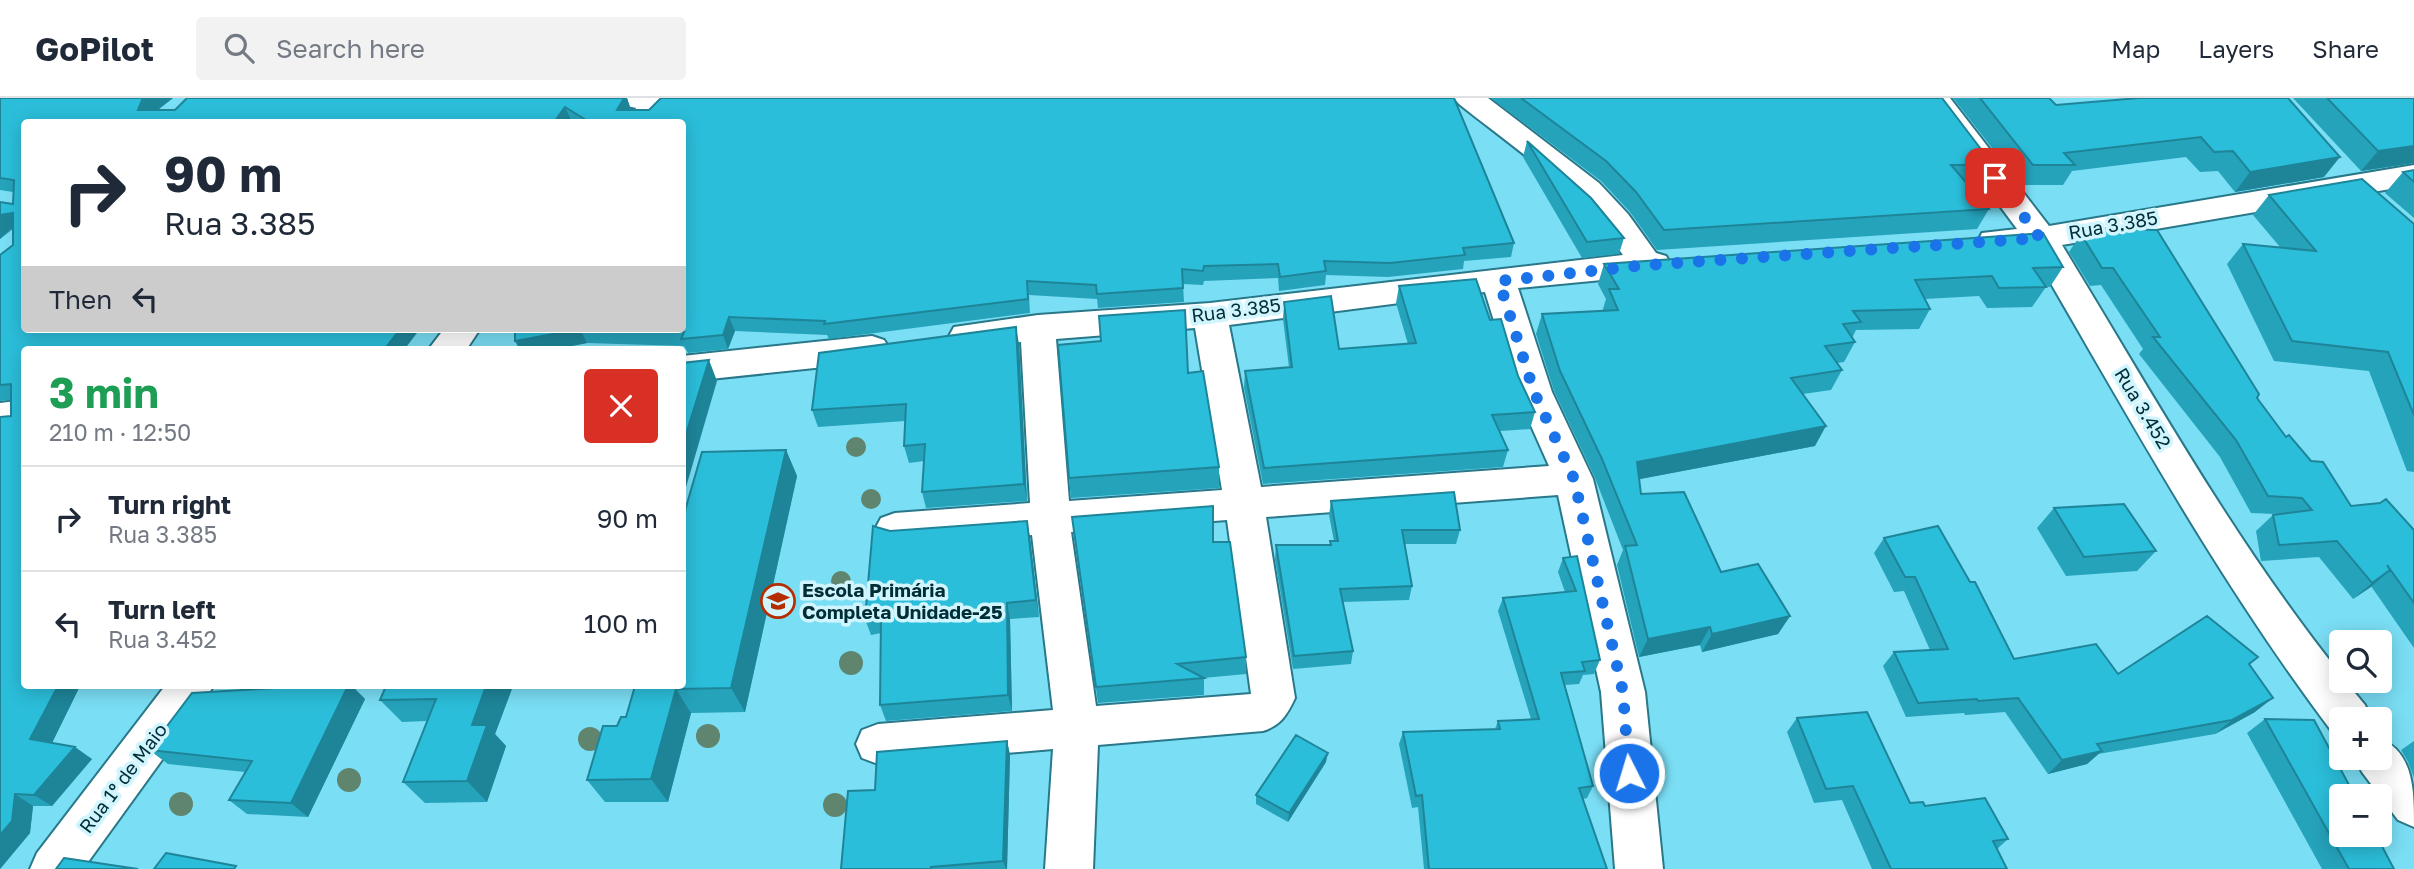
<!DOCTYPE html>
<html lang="en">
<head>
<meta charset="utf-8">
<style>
	body { margin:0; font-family:"Golos Text",sans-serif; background:#f2f2f3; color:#1f2937; height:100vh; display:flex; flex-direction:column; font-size:26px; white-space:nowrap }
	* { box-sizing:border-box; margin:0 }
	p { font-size:23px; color:#747a83 }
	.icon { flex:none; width:38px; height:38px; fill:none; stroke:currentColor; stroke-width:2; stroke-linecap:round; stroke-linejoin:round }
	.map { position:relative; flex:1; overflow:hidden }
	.drawer { position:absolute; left:21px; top:248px; width:665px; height:343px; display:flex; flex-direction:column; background:#fff; border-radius:7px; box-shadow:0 4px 18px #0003 }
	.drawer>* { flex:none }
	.banner { position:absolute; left:21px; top:21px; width:665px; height:214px; border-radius:7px; box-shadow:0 4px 18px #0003; background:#fff; color:#1f2937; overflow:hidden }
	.fabs { position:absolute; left:2329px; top:532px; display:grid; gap:14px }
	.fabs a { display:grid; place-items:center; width:63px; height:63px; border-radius:7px; background:#fff; box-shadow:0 4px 18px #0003; font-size:35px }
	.pin { position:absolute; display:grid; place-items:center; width:60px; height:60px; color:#fff; margin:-30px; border-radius:14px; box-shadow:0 4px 10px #0006 }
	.me { position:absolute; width:77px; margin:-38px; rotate:355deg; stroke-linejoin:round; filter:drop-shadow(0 0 5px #0008) }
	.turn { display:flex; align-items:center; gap:24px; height:147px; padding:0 28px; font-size:32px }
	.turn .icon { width:91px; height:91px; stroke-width:2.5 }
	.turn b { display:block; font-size:49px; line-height:60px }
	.then { display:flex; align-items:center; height:66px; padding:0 28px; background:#0003; gap:14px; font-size:26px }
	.round { display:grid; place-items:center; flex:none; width:74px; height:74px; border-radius:7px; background:#f2f2f3 }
	.head { display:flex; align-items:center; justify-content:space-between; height:119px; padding:0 28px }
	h1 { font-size:42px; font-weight:700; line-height:52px; color:#1e9e55 }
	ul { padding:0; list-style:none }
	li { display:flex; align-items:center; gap:21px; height:105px; padding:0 28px; border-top:2px solid #e0e1e3 }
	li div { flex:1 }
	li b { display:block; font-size:26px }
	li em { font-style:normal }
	header { display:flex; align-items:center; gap:42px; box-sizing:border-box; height:98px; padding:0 35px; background:#fff; border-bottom:2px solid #e0e1e3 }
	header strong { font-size:33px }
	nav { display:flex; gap:38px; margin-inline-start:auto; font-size:24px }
	.search { width:490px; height:63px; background:#f2f2f3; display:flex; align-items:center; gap:18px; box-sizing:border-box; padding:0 24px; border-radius:7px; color:#747a83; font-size:26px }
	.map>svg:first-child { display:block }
</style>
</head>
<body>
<header>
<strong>GoPilot</strong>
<div class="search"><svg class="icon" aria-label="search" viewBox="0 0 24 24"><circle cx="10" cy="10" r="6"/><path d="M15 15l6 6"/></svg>Search here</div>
<nav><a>Map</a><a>Layers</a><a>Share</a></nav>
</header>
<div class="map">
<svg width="2414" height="771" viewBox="0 0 2414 771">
	<rect width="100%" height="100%" fill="#7adef5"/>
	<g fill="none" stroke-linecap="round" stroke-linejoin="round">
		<g stroke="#297889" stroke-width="4">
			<path id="minor" d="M612,0H667L671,5L666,11L656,14L617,6Z
				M1454,0H1488L1599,85L1628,116L1656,155L1666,158L1671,166L1666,174L1654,177L1518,190L1552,294L1593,381L1645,594L1663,771H1615L1601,594L1558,397L1266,419L1295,600C1287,617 1281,627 1263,633L1098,647L1093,771H1045L1053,651L878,666L862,660L856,646L862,632L878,626L1053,612L1032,437L895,447L881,442L875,431L881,420L895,415L1030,405L1021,244L966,250L954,247L949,238L954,229L1038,217L1210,205L1623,157C1581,94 1518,53 1459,6ZM1485,194L1516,294L1549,368L1261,389L1229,227ZM1195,230L1222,392L1069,403L1056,241ZM1227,422L1251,596L1096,608L1071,434Z
				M1920,0H1950L2049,128L2414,67V87L2062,147C2151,293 2235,445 2342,578V583H2345L2365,607L2371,621H2342V638L2333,635C2218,483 2127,316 2031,151L1994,154L1982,151L1978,143L1982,135L2017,131Z
				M872,238L884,242L890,251L884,260L872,264L682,284V258Z
				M24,302V330L0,333V305Z
				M2380,640C2414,656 2414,691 2414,729L2398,722L2362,674L2355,660H2380Z"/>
		</g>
		<g stroke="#297889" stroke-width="4">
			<path id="tertiary" d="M644,0H675L655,24H625Z
				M444,231H480L466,252H428Z
				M165,588H213L206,601L83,771H30L37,755Z"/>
		</g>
		<use href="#minor" fill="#fff" fill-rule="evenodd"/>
		<use href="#tertiary" fill="#fff" fill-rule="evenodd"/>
	</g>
	<g fill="#5f856f">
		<circle cx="856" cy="349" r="10"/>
		<circle cx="871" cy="401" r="10"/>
		<circle cx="841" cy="483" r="10"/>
		<circle cx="851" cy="565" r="12"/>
		<circle cx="708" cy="638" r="12"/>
		<circle cx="590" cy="641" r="12"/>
		<circle cx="349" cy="682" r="12"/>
		<circle cx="181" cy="706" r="12"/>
		<circle cx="835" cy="707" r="12"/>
	</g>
	<path fill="#25a3bb" d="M0,0H173L158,12H175L187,0H627L631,12L1514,145L1511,159L1464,163L1463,171L1388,179L1326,177L1325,187L1279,193L1278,180L1204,183L1203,187L1183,186L1184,204L1098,210L1097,201L1029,197L1030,215L829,241L827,237L735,233L728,251L688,255L684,248L587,245L551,252L682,24H24V588H80L52,645L92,661L52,708H33L30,735L0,771L11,302L0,303V157L13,147V131L0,141V104L13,106V94L0,92Z
		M1491,0H1942L1993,67L1981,87H1969L1989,111L1977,131L1657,152L1630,114L1601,83Z
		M1953,0H2049L2056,7L2139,0L2324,79L2235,94L2218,73L2200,74L2186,59L2072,73L2063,87H2021Z
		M2293,0H2414V65L2361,73Z
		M1527,43L1624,140L1619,156L1582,160L1523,59Z
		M2414,72V120L2385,95L2403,74Z
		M2269,97L2414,126V374L2407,373L2369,273L2274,263L2227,166L2243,146L2280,149L2253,117Z
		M2095,130L2257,300L2286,339L2311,363L2351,408L2414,432V550L2371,488L2353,501L2319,459L2261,463L2256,433L2273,417L2276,416L2251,415L2220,359L2139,256L2143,251L2101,187L2090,188L2069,154L2081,136H2091Z
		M1604,166L2063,169L2050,189H2046L2032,209L1987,210L1979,198L1925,201L1930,211L1919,231L1856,232L1852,240L1855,244L1844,264L1837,265L1842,272L1831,292L1803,296L1815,348L1639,381L1641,396L1721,474L1790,518L1778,536L1702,554L1700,547L1639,559L1617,467L1623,452L1595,380L1554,293L1536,236L1542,216L1603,213V211L1606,201L1598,186Z
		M1399,188L1490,222L1518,278L1535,314L1530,331L1500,333L1508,352L1503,369L1263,386L1244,290L1245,273L1289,269L1283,221L1284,204L1339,251L1408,246L1396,205Z
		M1101,243L1188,275L1219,369V390L1071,400L1069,380Z
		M1019,246L1027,403L926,410L922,394L924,363L909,365L904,348L905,323L818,329L812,312Z
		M786,352L797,378L745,614L691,615L668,704H605L587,682L626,619Z
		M1331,403L1460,432L1456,446H1405L1412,488L1409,502L1342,504L1353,553L1351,566L1293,571L1275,461L1276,447H1330V443H1334L1329,417Z
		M2054,410L2156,453L2137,473L2066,478L2037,430Z
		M1072,419L1213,444L1246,559V576L1203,580H1204V597L1098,605Z
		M890,433L1030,440L1039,519L1010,521L1012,613L886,623L880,607L881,535L871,537L865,521Z
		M1884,440L2014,561L2118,576L2249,567L2255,614L2215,636L2098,656L2087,666L2048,676L2005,614L1965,617L1964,615L1906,619L1883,568L1894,554L1930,552L1904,493L1894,494L1874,455Z
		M1577,458L1600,562L1594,576L1583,577L1579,586L1565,587L1593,688L1587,700L1583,701L1607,771H1424L1418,709L1412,710L1399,646L1403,634L1495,631L1498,623L1531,621L1498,513L1503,500L1565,494L1558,474L1563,460Z
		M311,588H352L365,601L308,719L247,716L229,702L245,674L168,666L149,652Z
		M386,588H513L495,636L506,648L487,704L425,705L403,684L427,623L402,624L380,602Z
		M1797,620L1910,705L1925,708L2008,741L1997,751L2007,771H1872L1842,702L1814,705L1787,634Z
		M2265,621L2394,771H2322L2247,635Z
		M1007,643L1010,657L1007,771H841L875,692Z
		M2414,643V680L2408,664L2401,652Z
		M1326,664L1288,724L1256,706V697Z"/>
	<path fill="#1e8599" d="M144,0H173L152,16L138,12L142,2Z
		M624,0H627L631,12H617Z
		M565,9L572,24H554Z
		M2414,48V65L2361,73L2378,53Z
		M2340,59L2324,79L2235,94L2250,74Z
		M13,115L24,129L11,131L0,141V117Z
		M729,219L735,233L728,251L723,237Z
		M1016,229L1019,246L1027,403L1024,386Z
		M400,231H420L404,252H384Z
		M580,231L587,245L551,252H520L515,243Z
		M709,262L717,283L684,396L682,392V349Z
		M1826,328L1815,348L1630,383L1637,364Z
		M786,352L797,378L745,614L731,590Z
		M1027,423L1030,440L1039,519L1036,502Z
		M2390,472L2371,489L2353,501L2372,485Z
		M1007,505L1010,521L1012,613L1008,597Z
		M1790,518L1778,536L1702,554L1712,536Z
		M1710,529L1700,547L1639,559L1648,541Z
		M58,588H80L48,653L30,641Z
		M348,588H352L365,601L308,719L291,705Z
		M486,588H513L495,636L506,648L487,704L467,683L472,627Z
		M676,591L691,615L668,704L651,681Z
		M2273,600L2255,614L2215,636L2232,622Z
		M1007,643L1010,657L1007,771H1006L1003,763Z
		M75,649L92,661L52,708L34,697Z
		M2102,653L2087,666L2048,676L2062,662Z
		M1328,655L1326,664L1288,724L1289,715Z
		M15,696L33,708L30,735L0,771V737Z"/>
	<path fill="#2bbeda" stroke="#1e8599" stroke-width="2" d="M0,0H144L142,2L138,12H175L187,0H624L617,12H649L661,0H1454L1514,145L1463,150L1465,157L1390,165L1324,163L1326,173L1280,179L1278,166L1204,168L1203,173L1182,171L1183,190L1097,196L1096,187L1027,183L1028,201L824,226L825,223L729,219L723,237L681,241L684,234L580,231L515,243V231H682V24H585L586,22L565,9L554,24H24V231H400L384,252H24V588H58L30,641L75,649L34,697L15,696L12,723L0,737V319L11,318V286L0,287V157L13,147V115L0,117V104L13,106L14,82L0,80Z
		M1521,0H1942L1993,67H1951L1989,111L1664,132L1636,94L1606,63Z
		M1980,0H2049L2056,7L2139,0H2288L2340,59L2250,74L2233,53L2214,54L2201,39L2064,55L2075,67H2033Z
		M2327,0H2414V48L2378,53Z
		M1527,43L1591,100L1624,140L1587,144Z
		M2414,72V84L2403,74Z
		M2362,81L2414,126V317L2388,254L2292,243L2243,146L2316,153L2269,97Z
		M2095,130L2157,132L2259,296L2257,300L2286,339L2289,337L2311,363L2323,364L2351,408L2380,405L2386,401L2414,432V505L2387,467L2390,472L2372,485L2337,443L2279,447L2273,417L2312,412L2302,400L2268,398L2236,342L2153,239H2160L2113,170H2102L2081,136L2100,135Z
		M2043,135L2063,169L2033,170L2046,189L1999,190L1992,178L1915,182L1930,211L1853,213L1861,224L1843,226L1855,244L1825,248L1842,272L1791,280L1826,328L1637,364L1641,396L1684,394L1721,474L1758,466L1790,518L1712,536L1710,529L1648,541L1625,448L1637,447L1602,361L1560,273L1542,216L1618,212L1609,191H1619L1604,166Z
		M1476,181L1490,222L1501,221L1518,278L1535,314L1492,317L1508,352L1264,370L1245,273L1292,269L1284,204L1331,198L1339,251L1416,245L1399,188Z
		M1185,212L1188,275L1203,273L1219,369L1069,380L1058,247L1101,243L1099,218Z
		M1016,229L1024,386L922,394L925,346L904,348L906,306L812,312L819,255Z
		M709,262L682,349V265Z
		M786,352L731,590L676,591L651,681L587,682L603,628H617L621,619H626L635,588H682V423L702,354Z
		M1454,394L1460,432H1402L1412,488L1340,491L1353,553L1294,558L1276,447H1331L1330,443H1338L1331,403Z
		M2124,406L2156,453L2084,459L2054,410Z
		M1213,408V444H1230L1246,559L1177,566L1204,580L1096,589L1072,419Z
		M1027,423L1036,502L1007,505L1008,597L880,607L881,518L865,521L873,428L890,433Z
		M1938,428L1970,484H1975L2014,561L2096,546L2118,576L2207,518L2258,559L2249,566L2273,600L2232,622L2097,646L2102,653L2062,662L2018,600L1978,603L1977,601L1918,605L1894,554L1948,551L1915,479H1905L1884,440Z
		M1577,458L1600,562L1582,564L1585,573L1561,575L1593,688L1579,690L1607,771H1429L1422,697L1416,698L1403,634L1500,631L1498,623L1539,621L1503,500L1576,493L1563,460Z
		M311,588H348L291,705L229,702L252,663L149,652L192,595Z
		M386,588H486L472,627H487L467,683L403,684L436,601L380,602Z
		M1867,614L1910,705L1923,704L1925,708L1985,700L2008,741L1993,743L2007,771H1891L1853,688L1826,691L1797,620Z
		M2265,621L2314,622L2355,698H2342V737H2376L2394,771H2349Z
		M1296,637L1328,655L1289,715L1256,697Z
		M1007,643L1003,763L931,769V771H841L848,693L875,692L877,654Z
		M166,755L236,768L234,771H154Z
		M64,760L138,771H56Z"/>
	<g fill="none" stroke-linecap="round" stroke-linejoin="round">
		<path stroke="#1a73e8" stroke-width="12" stroke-dasharray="0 21.6" d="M1629,675L1623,594L1574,381L1534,294L1499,183L1647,167L2040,140L1995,80"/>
	</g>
	<defs>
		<g id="school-ring" transform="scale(1.75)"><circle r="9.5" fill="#d1f5fe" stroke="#b62c01" stroke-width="1.5"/><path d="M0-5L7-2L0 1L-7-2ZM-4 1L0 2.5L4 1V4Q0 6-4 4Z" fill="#b62c01"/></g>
	</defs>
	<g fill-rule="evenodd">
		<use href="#school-ring" x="778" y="503"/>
	</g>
	<g text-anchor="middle" stroke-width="7" stroke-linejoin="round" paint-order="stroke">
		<g font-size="19" fill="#002e37" stroke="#d1f5fe">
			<text transform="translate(2113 127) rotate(-10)" y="7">Rua 3.385</text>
			<text transform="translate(1236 212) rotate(-7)" y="7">Rua 3.385</text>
			<text transform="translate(2143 310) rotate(59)" y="7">Rua 3.452</text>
			<text transform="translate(123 680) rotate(-53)" y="7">Rua 1º de Maio</text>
		</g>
		<g font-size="19" font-weight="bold" fill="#002e37" stroke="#d1f5fe" text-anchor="start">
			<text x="802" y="499">Escola Primária<tspan x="802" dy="22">Completa Unidade-25</tspan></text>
		</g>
	</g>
</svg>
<div class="fabs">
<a><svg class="icon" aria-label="search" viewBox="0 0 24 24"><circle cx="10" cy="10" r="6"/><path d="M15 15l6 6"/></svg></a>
<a>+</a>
<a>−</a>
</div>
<div class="pin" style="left:1995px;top:80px;background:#d93025"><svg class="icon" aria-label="arrive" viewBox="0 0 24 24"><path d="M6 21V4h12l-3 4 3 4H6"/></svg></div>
<svg class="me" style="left:1629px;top:675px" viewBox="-20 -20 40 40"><circle r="17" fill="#1a73e8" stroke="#fff" stroke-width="3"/><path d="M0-11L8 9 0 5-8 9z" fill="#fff"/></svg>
<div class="banner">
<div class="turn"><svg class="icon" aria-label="right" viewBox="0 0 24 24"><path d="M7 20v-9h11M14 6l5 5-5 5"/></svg><div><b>90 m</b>Rua 3.385</div></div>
<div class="then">Then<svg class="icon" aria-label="left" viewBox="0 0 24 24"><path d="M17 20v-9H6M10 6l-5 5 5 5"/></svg></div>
</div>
<section class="drawer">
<div class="head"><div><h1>3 min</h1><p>210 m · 12:50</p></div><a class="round" style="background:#d93025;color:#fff"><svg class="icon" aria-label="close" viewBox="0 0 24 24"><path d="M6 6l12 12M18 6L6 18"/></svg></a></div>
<ul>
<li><svg class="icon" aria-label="right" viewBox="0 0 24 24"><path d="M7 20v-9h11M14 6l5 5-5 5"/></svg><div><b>Turn right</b><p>Rua 3.385</p></div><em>90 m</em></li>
<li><svg class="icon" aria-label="left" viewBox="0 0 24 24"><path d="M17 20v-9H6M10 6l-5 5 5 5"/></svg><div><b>Turn left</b><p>Rua 3.452</p></div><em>100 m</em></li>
</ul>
</section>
</div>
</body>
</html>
